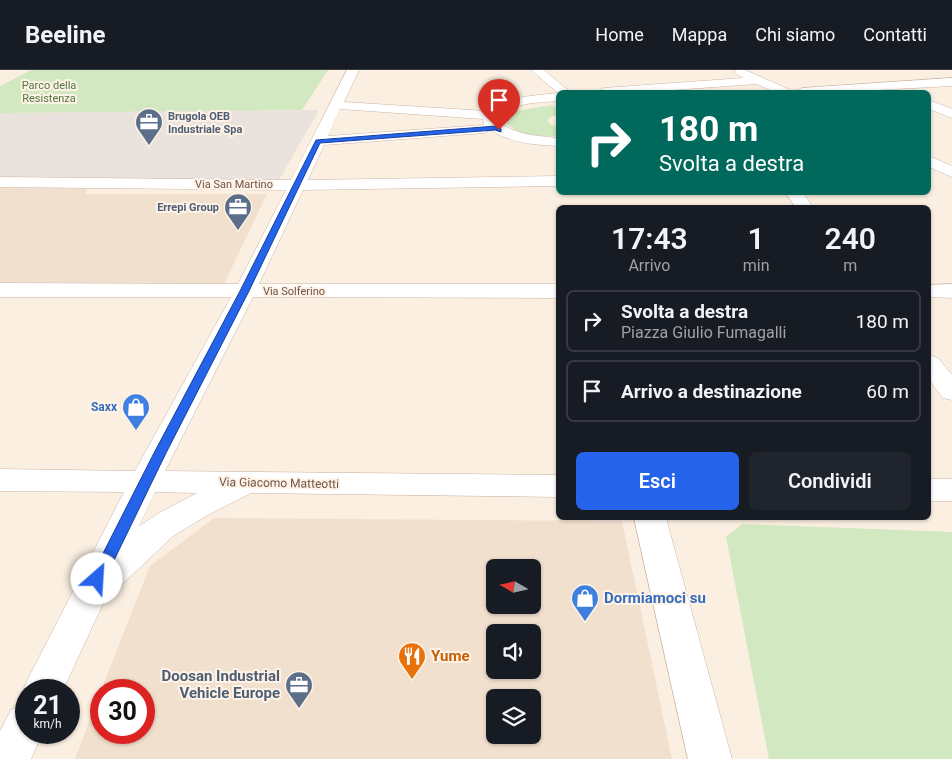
<!DOCTYPE html>
<html lang="it">
<head>
<meta charset="utf-8">
<style>
	body { margin:0; font-family:Roboto,sans-serif; background:#20242c; color:#f1f3f6; height:100vh; display:flex; flex-direction:column; font-size:19px; white-space:nowrap }
	* { box-sizing:border-box; margin:0 }
	p { font-size:16px; color:#9ea1a6 }
	.icon { flex:none; width:28px; height:28px; fill:none; stroke:currentColor; stroke-width:2; stroke-linecap:round; stroke-linejoin:round }
	.map { position:relative; flex:1; overflow:hidden }
	.sheet { position:absolute; left:556px; top:135px; width:375px; height:315px; display:flex; flex-direction:column; background:#171b24; border-radius:8px; box-shadow:0 1px 4px #0004 }
	.sheet>* { flex:none }
	.banner { position:absolute; left:556px; top:20px; width:375px; height:105px; border-radius:8px; box-shadow:0 1px 4px #0004; background:#00695c; color:#fff; overflow:hidden }
	.needle { width:32px; rotate:279deg }
	.controls { position:absolute; left:486px; top:489px; display:grid; gap:10px }
	.controls a { display:grid; place-items:center; width:55px; height:55px; border-radius:8px; background:#171b24; box-shadow:0 1px 4px #0004; font-size:25px }
	.speed { position:absolute; left:15px; top:609px; display:flex; gap:10px; font-size:25px; font-weight:700; text-align:center }
	.speed>* { display:grid; place-content:center; width:65px; height:65px; border-radius:50%; background:#171b24; box-shadow:0 1px 4px #0004; line-height:1 }
	.speed small { font-size:12px; font-weight:400 }
	.speed .limit { border:8px solid #d22; background:#fff; color:#111 }
	.pin { position:absolute; display:grid; place-items:center; width:42px; height:42px; color:#fff; margin:-51px -21px; border-radius:50% 50% 50% 0; rotate:-45deg; box-shadow:0 0 5px #0007 }
	.pin .icon { rotate:45deg }
	.me { position:absolute; width:55px; margin:-28px; rotate:26deg; stroke-linejoin:round; filter:drop-shadow(0 0 4px #0008) }
	.turn { display:flex; align-items:center; gap:18px; height:105px; padding:0 20px; font-size:22px }
	.turn .icon { width:65px; height:65px; stroke-width:2.5 }
	.turn b { display:block; font-size:35px; line-height:42px }
	.eta { display:flex; justify-content:space-evenly; align-items:center; height:85px; text-align:center }
	.eta b { font-size:30px; font-weight:600; line-height:35px }
	.primary-button { display:flex; gap:10px; margin-top:auto; padding:10px 20px }
	.primary-button a { flex:1; height:58px; border-radius:8px; background:#2563eb; color:#fff; font-size:20px; font-weight:600; line-height:58px; text-align:center }
	.primary-button a+a { background:#20242c; color:#f1f3f6 }
	ul { padding:0; list-style:none }
	li { display:flex; align-items:center; gap:15px; height:62px; margin:0 10px 8px; padding:0 10px; border:2px solid #363941; border-radius:8px }
	li div { flex:1 }
	li b { display:block; font-size:19px }
	li em { font-style:normal }
	header { display:flex; align-items:center; gap:30px; box-sizing:border-box; height:70px; padding:0 25px; background:#171b24; border-bottom:1px solid #363941 }
	header strong { font-size:24px }
	nav { display:flex; gap:28px; margin-inline-start:auto; font-size:18px }
	.map>svg:first-child { display:block }
</style>
</head>
<body>
<header>
<strong>Beeline</strong>
<nav><a>Home</a><a>Mappa</a><a>Chi siamo</a><a>Contatti</a></nav>
</header>
<div class="map">
<svg width="952" height="689" viewBox="0 0 952 689">
	<rect width="100%" height="100%" fill="#fbefe1"/>
	<path fill="#f2e0cf" fill-rule="evenodd" d="M0,118H88L85,124H267L224,214H0Z
		M214,448L622,451L672,689H75L101,621V662H144V620H101L150,496ZM495,498H532V535H495ZM495,562H532V600H495ZM495,628H532V665H495Z"/>
	<path fill="#eae2dc" d="M319,40L279,110L0,107V43Z"/>
	<path fill="#d2e8c0" d="M31,0H328L302,40L0,43V16Z
		M552,35L559,40V45L552,46L547,50L550,54L559,57V66C543,67 515,66 506,52L507,46L515,41Z
		M742,454L952,462V689H769L726,467Z"/>
	<g fill="none" stroke-linecap="round" stroke-linejoin="round">
		<g stroke="#cbb6a8" stroke-width="1">
			<path id="minor" d="M347,0H359L344,32L486,41C507,26 533,26 558,23L531,0H544L570,22H559V31C537,33 514,32 496,46L497,51C516,65 536,66 559,68V76C535,75 511,73 490,60L484,63L324,75L308,110L559,106V116L303,120L259,214H559V228L253,227L165,401L559,405V427L251,423L206,446L173,466L116,520L108,523L63,620H26V628L23,620L29,607L124,422L0,421V399L135,401L231,227H0V213L238,214L286,120L0,117V107L291,110ZM340,39L483,49L484,55L328,66ZM155,422L197,423L161,442L139,456Z
				M736,0H745L788,19L790,22H775L756,14L645,22H598L604,18L743,8L734,2Z
				M952,8V16L838,22H796L802,18Z
				M929,30L952,39V48L929,39Z
				M929,86L952,96V107L929,97Z
				M785,122H802L814,138H796Z
				M952,214V228L929,227V215Z
				M929,285L938,288L952,305V330L943,328L929,310Z
				M929,409H952V431H929Z
				M634,448H666L732,689H688Z
				M26,634V662H43L31,689H0V661L11,640Z"/>
		</g>
		<use href="#minor" fill="#fff" fill-rule="evenodd"/>
	</g>
	<path fill="#2563eb" stroke="#184099" d="M496,56L501,59V62L495,60L320,73L249,221L166,383L103,513L97,515L92,513L90,509L154,383L240,221L316,70Z"/>
	<defs>
		<g id="office-pin" transform="scale(1.4375)"><path d="M0 17L-7.5 6A9.5 9.5 0 1 1 7.5 6Z" fill="#5c6f8a" stroke="#fef3e6"/><path d="M-6-3h4V-5.5h4V-3h4V5H-6ZM-1-4.5V-3h2v-1.5ZM-6 0V1H6V0Z" fill="#fff"/></g>
		<g id="shop-pin" transform="scale(1.4375)"><path d="M0 17L-7.5 6A9.5 9.5 0 1 1 7.5 6Z" fill="#3f7fe0" stroke="#fef3e6"/><path d="M-5-2.5h2.3a2.7 3.5 0 0 1 5.4 0H5L5.5 6h-11ZM-1.5-2.5h3a1.5 2.3 0 0 0-3 0Z" fill="#fff"/></g>
		<g id="restaurant-pin" transform="scale(1.4375)"><path d="M0 17L-7.5 6A9.5 9.5 0 1 1 7.5 6Z" fill="#e8710a" stroke="#fef3e6"/><path d="M-5-6h1v4h1v-4h1v4h1v-4h1v5L-1.5 .5V6h-2V.5L-5-1ZM5-6V6H3V1.5H1.5Q1.5-4 5-6Z" fill="#fff"/></g>
	</defs>
	<g fill-rule="evenodd">
		<use href="#office-pin" x="149" y="52"/>
		<use href="#office-pin" x="238" y="137"/>
		<use href="#shop-pin" x="136" y="337"/>
		<use href="#shop-pin" x="585" y="528"/>
		<use href="#restaurant-pin" x="412" y="586"/>
		<use href="#office-pin" x="299" y="615"/>
	</g>
	<g text-anchor="middle" stroke-width="4" stroke-linejoin="round" paint-order="stroke">
		<g font-size="11" fill="#547742" stroke="#fef3e6">
			<text x="49" y="19">Parco della<tspan x="49" dy="13">Resistenza</tspan></text>
		</g>
		<g font-size="11" font-weight="bold" fill="#4e5e75" stroke="#fef3e6" text-anchor="start">
			<text x="168" y="50">Brugola OEB<tspan x="168" dy="13">Industriale Spa</tspan></text>
			<text x="219" y="141" text-anchor="end">Errepi Group</text>
		</g>
		<g font-size="11" fill="#715549" stroke="#fef3e6">
			<text x="234" y="118">Via San Martino</text>
			<text x="294" y="225">Via Solferino</text>
		</g>
		<g font-size="12" font-weight="bold" fill="#366cbe" stroke="#fef3e6" text-anchor="end">
			<text x="117" y="341">Saxx</text>
		</g>
		<g font-size="12" fill="#715549" stroke="#fef3e6">
			<text transform="translate(279 413) rotate(1)" y="4">Via Giacomo Matteotti</text>
		</g>
		<g font-size="15" font-weight="bold" fill="#366cbe" stroke="#fef3e6" text-anchor="start">
			<text x="604" y="533">Dormiamoci su</text>
		</g>
		<g font-size="15" font-weight="bold" fill="#c56008" stroke="#fef3e6" text-anchor="start">
			<text x="431" y="591">Yume</text>
		</g>
		<g font-size="15" font-weight="bold" fill="#4e5e75" stroke="#fef3e6" text-anchor="end">
			<text x="280" y="611">Doosan Industrial<tspan x="280" dy="17">Vehicle Europe</tspan></text>
		</g>
	</g>
</svg>
<div class="controls">
<a><svg class="needle" viewBox="-14 -14 28 28"><path d="M0-13l5 13h-10z" fill="#e53935"/><path d="M0 13l5-13h-10z" fill="#9ea1a6"/></svg></a>
<a><svg class="icon" aria-label="sound" viewBox="0 0 24 24"><path d="M4 9h4l5-4v14l-5-4H4zM17 9q2 3 0 6"/></svg></a>
<a><svg class="icon" aria-label="layers" viewBox="0 0 24 24"><path d="M12 4l9 5-9 5-9-5zM3 14l9 5 9-5"/></svg></a>
</div>
<div class="speed"><div>21<small>km/h</small></div><div class="limit">30</div></div>
<div class="pin" style="left:499px;top:60px;background:#d93025"><svg class="icon" aria-label="arrive" viewBox="0 0 24 24"><path d="M6 21V4h12l-3 4 3 4H6"/></svg></div>
<svg class="me" style="left:97px;top:509px" viewBox="-20 -20 40 40"><circle r="19" fill="#fff"/><path d="M0-13L10 11 0 6-10 11z" fill="#2563eb"/></svg>
<div class="banner">
<div class="turn"><svg class="icon" aria-label="right" viewBox="0 0 24 24"><path d="M7 20v-9h11M14 6l5 5-5 5"/></svg><div><b>180 m</b>Svolta a destra</div></div>
</div>
<section class="sheet">
<div class="eta">
<div><b>17:43</b><p>Arrivo</p></div>
<div><b>1</b><p>min</p></div>
<div><b>240</b><p>m</p></div>
</div>
<ul>
<li><svg class="icon" aria-label="right" viewBox="0 0 24 24"><path d="M7 20v-9h11M14 6l5 5-5 5"/></svg><div><b>Svolta a destra</b><p>Piazza Giulio Fumagalli</p></div><em>180 m</em></li>
<li><svg class="icon" aria-label="arrive" viewBox="0 0 24 24"><path d="M6 21V4h12l-3 4 3 4H6"/></svg><div><b>Arrivo a destinazione</b></div><em>60 m</em></li>
</ul>
<div class="primary-button"><a>Esci</a><a>Condividi</a></div>
</section>
</div>
</body>
</html>
